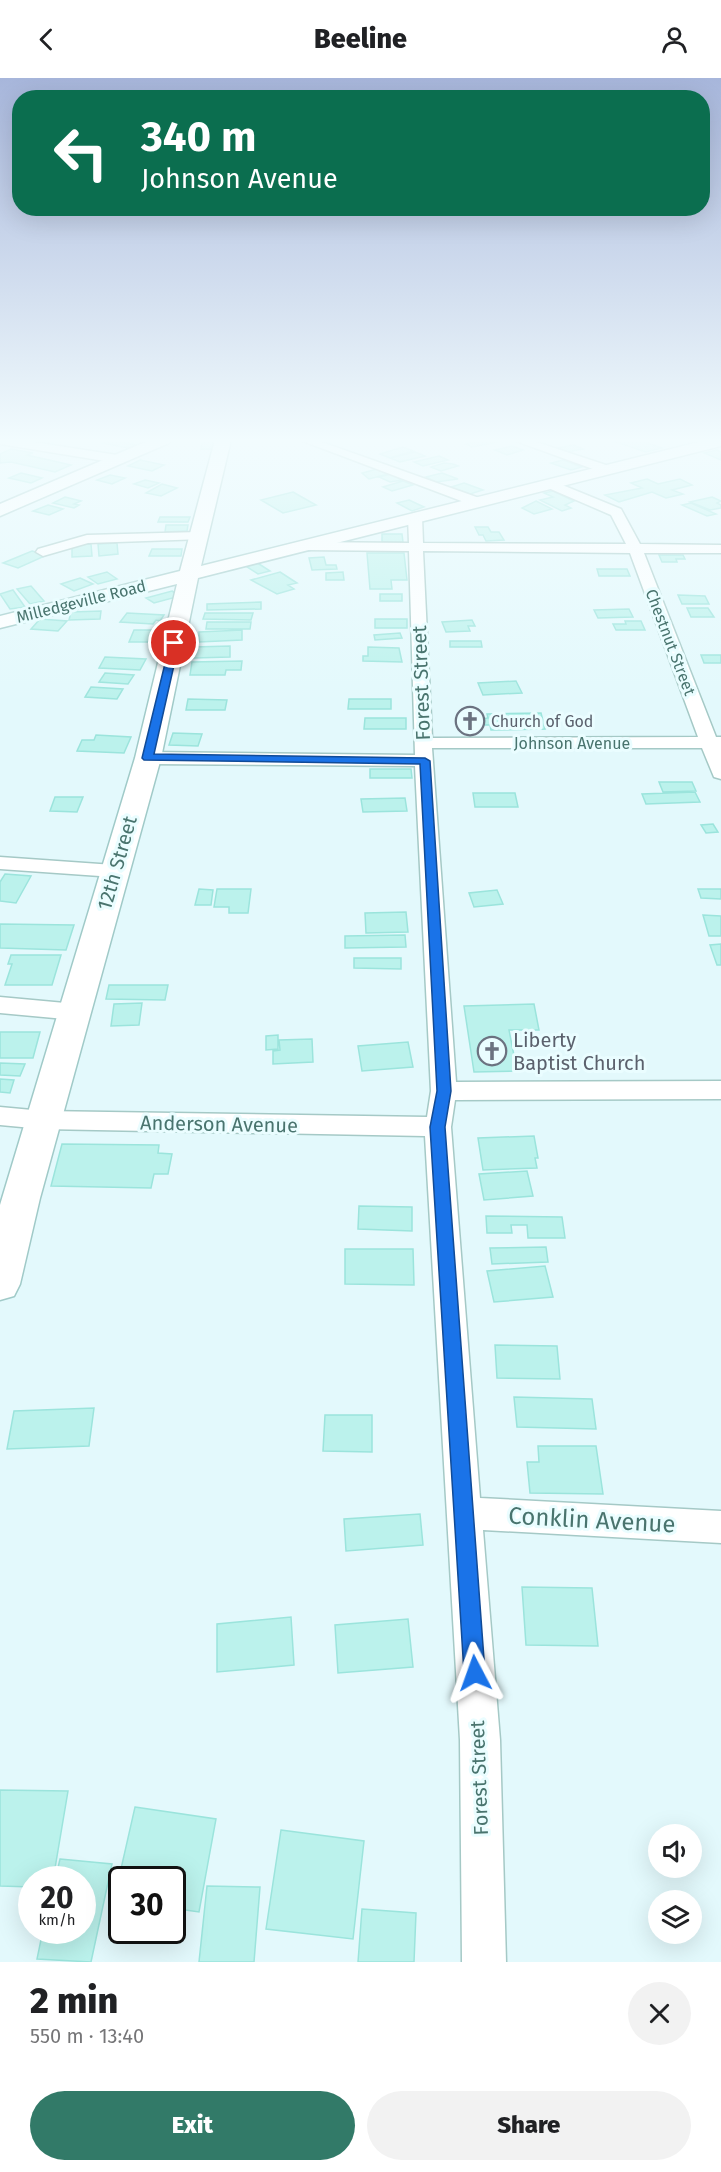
<!DOCTYPE html>
<html lang="en">
<head>
<meta charset="utf-8">
<style>
	body { margin:0; font-family:"Fira Sans",sans-serif; background:#f2f2f2; color:#202124; height:100vh; display:flex; flex-direction:column; font-size:22px; white-space:nowrap }
	* { box-sizing:border-box; margin:0 }
	p { font-size:20px; color:#757577 }
	.icon { flex:none; width:33px; height:33px; fill:none; stroke:currentColor; stroke-width:2; stroke-linecap:round; stroke-linejoin:round }
	.map { position:relative; height:1884px; overflow:hidden }
	.details { display:flex; flex-direction:column; background:#fff; flex:1 }
	.details>* { flex:none }
	.banner { position:absolute; left:12px; top:12px; width:698px; height:126px; border-radius:24px; box-shadow:0 6px 24px #0002; background:#0b6e4f; color:#fff; overflow:hidden }
	.tools { position:absolute; left:648px; top:1746px; display:grid; gap:12px }
	.tools a { display:grid; place-items:center; width:54px; height:54px; border-radius:50%; background:#fff; box-shadow:0 6px 24px #0002; font-size:30px }
	.speed { position:absolute; left:18px; top:1788px; display:flex; gap:12px; font-size:30px; font-weight:700; text-align:center }
	.speed>* { display:grid; place-content:center; width:78px; height:78px; border-radius:50%; background:#fff; box-shadow:0 6px 24px #0002; line-height:1 }
	.speed small { font-size:15px; font-weight:400 }
	.speed .limit { border:3px solid #111; border-radius:9px; background:#fff; color:#111 }
	.pin { position:absolute; display:grid; place-items:center; width:51px; height:51px; color:#fff; margin:-26px; border:3px solid #fff; border-radius:50%; box-shadow:0 2px 6px #0007 }
	.me { position:absolute; width:66px; margin:-33px; rotate:356deg; stroke-linejoin:round; filter:drop-shadow(0 0 4px #0008) }
	.turn { display:flex; align-items:center; gap:21px; height:126px; padding:0 30px; font-size:27px }
	.turn .icon { width:78px; height:78px; stroke-width:2.5 }
	.turn b { display:block; font-size:42px; line-height:51px }
	.round { display:grid; place-items:center; flex:none; width:63px; height:63px; border-radius:32px; background:#f2f2f2 }
	.head { display:flex; align-items:center; justify-content:space-between; height:102px; padding:0 30px }
	h1 { font-size:36px; font-weight:800; line-height:45px }
	.cta { display:flex; gap:12px; margin-top:auto; padding:12px 30px }
	.cta a { flex:1; height:69px; border-radius:36px; background:#327a68; color:#fff; font-size:24px; font-weight:800; line-height:69px; text-align:center }
	.cta a+a { background:#f2f2f2; color:#202124 }
	header { display:flex; justify-content:space-between; align-items:center; height:78px; padding:0 30px; background:#fff; font-size:27px; font-weight:800 }
	.map>svg:first-child { display:block }
</style>
</head>
<body>
<header><svg class="icon" aria-label="back" viewBox="0 0 24 24"><path d="M15 5l-7 7 7 7"/></svg>Beeline<svg class="icon" aria-label="person" viewBox="0 0 24 24"><circle cx="12" cy="8" r="4"/><path d="M4 21q1-7 8-7t8 7"/></svg></header>
<div class="map">
<svg width="721" height="1884" viewBox="0 0 721 1884">
	<rect width="100%" height="100%" fill="#e3f9fc"/>
	<path fill="#bbf2ec" stroke="#9be4dc" stroke-width="1.5" d="M111,362L136,367L128,370L103,365Z
		M486,362L497,364L472,369L466,366Z
		M610,362H638L662,370L646,374Z
		M202,363H215L214,371H201Z
		M573,367L583,371L567,374L558,370Z
		M512,368L523,372L507,377L495,372Z
		M403,369L413,373L390,380L380,376Z
		M11,371L33,375L27,377L71,387L55,394L11,384L0,385V376Z
		M717,372L721,374V382L704,375Z
		M415,374L425,378L400,384L390,380Z
		M439,378L448,382L423,388L414,384Z
		M140,382L164,387L152,393L128,388Z
		M563,382L582,389L571,392L551,385Z
		M444,385L453,386L458,388L441,393L431,389Z
		M377,391L388,396L369,401L362,395Z
		M21,395L42,400L31,405L9,400Z
		M442,395L458,401L436,404L426,399Z
		M391,396L402,402L390,404L379,399Z
		M110,397L125,400L112,406L97,402Z
		M647,401L658,406L680,401L692,407L672,412L683,416L666,420L652,414L619,424L605,417L642,410L631,405Z
		M145,402L159,405L148,410L134,406Z
		M403,403L413,407L392,413L383,409Z
		M464,405L483,412L470,416L451,409Z
		M162,406L177,410L161,418L146,415Z
		M553,413L574,423L565,427L571,430L562,433L540,422L553,419L544,415Z
		M293,414L316,427L283,435L261,422Z
		M65,419L81,423L74,426L79,427L74,430L53,425Z
		M712,419L721,423L717,425L721,427V430L710,432L690,424Z
		M409,422L424,429L412,433L397,425Z
		M536,423L552,431L534,436L522,430Z
		M691,425L716,436L707,438L682,427Z
		M48,427L63,431L49,437L33,433Z
		M160,439H190L188,444H158Z
		M166,447H188L187,453L165,454Z
		M475,449H488L491,454H499L504,462L486,463L483,457H479Z
		M382,456H402L403,464H382Z
		M117,465L118,476L99,478L98,466Z
		M91,466L92,478L72,479V467Z
		M152,471H182L181,478H149Z
		M32,473L47,477L18,490L3,485Z
		M367,475H404L407,502H391L392,511H370Z
		M659,477H683L685,481H676L677,484H662Z
		M324,479L326,487H336L337,491L312,492L309,480Z
		M256,484L270,493L258,496L244,487Z
		M597,491H627L630,498H599Z
		M107,494L117,501L98,506L88,499Z
		M280,494L297,505L288,507L294,511L277,516L251,502Z
		M343,494L344,502H326V495Z
		M80,500L93,506L74,513L61,506Z
		M31,508L44,523L30,526L17,511Z
		M13,512L25,529L10,531L0,516Z
		M172,513L180,518L154,525L146,520Z
		M380,516H402V523H380Z
		M678,517L705,518L709,526H682Z
		M261,524V531L207,532V526Z
		M687,530H708L714,539H691Z
		M629,531L633,539L598,540L594,532Z
		M101,533L100,541L69,542L71,534Z
		M127,535L164,537L160,543L156,542L153,546L120,544Z
		M205,535H253L251,542L203,541Z
		M40,541L67,543L58,553L31,551Z
		M375,541H407V550H375Z
		M472,542L475,548H468L470,553L446,554L442,544Z
		M625,543H641L645,552H616L613,546H626Z
		M207,544H251L250,551H206Z
		M134,552H156L152,564H129Z
		M242,552V562L199,564V554Z
		M400,555L402,560L375,562L374,557Z
		M450,563H481L482,569H450Z
		M230,568V579L194,580V569Z
		M368,569L399,570L402,584L363,583V578H368Z
		M701,577H721V585H704Z
		M105,579L146,581L140,592L99,590Z
		M242,583L241,592H226L225,597H190L192,584Z
		M105,595L134,597L128,606L99,604Z
		M516,603L522,615L483,617L478,605Z
		M91,609L123,611L117,621L85,619Z
		M188,621L227,622L225,632H186Z
		M349,621H391V631H348Z
		M541,635L545,651L491,652L490,647H483L481,641L488,640L487,636Z
		M365,640H406V651H364Z
		M173,655L202,656L198,668L169,667Z
		M96,657L131,659L124,675L77,673L82,662H94Z
		M370,691H411L412,700H370Z
		M659,704H692L696,713L663,714Z
		M695,714L700,724L646,726L642,716Z
		M473,715H515L518,729H475Z
		M55,719H83L77,734L50,733Z
		M405,720L407,733L363,734L361,721Z
		M713,746L718,754L706,755L701,747Z
		M5,796L31,798L16,825L0,823V804Z
		M199,811L213,812L211,827H195Z
		M217,811H251L248,835H229V829H214Z
		M698,811H721V821L701,820Z
		M497,812L503,826L474,829L469,815Z
		M406,834L408,854L366,855L365,835Z
		M703,837L721,838V858H709Z
		M0,846L74,847L66,872L0,870Z
		M405,857L406,869L345,870V858Z
		M721,866V887H717L710,867Z
		M11,877H61L52,907H5L12,886H8Z
		M354,880H401V891L354,890Z
		M109,907H168L165,922L106,921Z
		M142,925L139,947L111,948L114,926Z
		M534,926L539,952H509L517,993L474,994L464,928Z
		M0,954H40L33,980H0Z
		M278,957V971L266,972V958Z
		M312,961L313,984L273,986V973L280,972L279,962Z
		M408,964L413,989L362,993L358,968Z
		M0,985L25,986L20,998L0,997Z
		M0,1001L14,1002L10,1015L0,1014Z
		M534,1058L538,1080H535L537,1090L483,1092L478,1060Z
		M62,1066L159,1067L158,1075L172,1076L168,1096H154L151,1110L51,1108Z
		M527,1093L533,1118L484,1122L479,1096Z
		M359,1128L412,1129V1153L358,1151Z
		M486,1138L562,1139L565,1160H528L527,1147H511L512,1155H487Z
		M546,1169L548,1184L492,1186L490,1170Z
		M345,1171H413L414,1207L345,1206Z
		M545,1188L553,1219L494,1224L487,1193Z
		M495,1267L557,1268L560,1301L497,1300Z
		M514,1319L592,1321L596,1351L517,1349Z
		M94,1330L89,1368L7,1371L14,1333Z
		M325,1337H372V1374L323,1373Z
		M538,1368H596L603,1416L530,1415L527,1384H539Z
		M420,1436L423,1467L346,1473L344,1441Z
		M522,1509L592,1510L598,1568L526,1567Z
		M291,1539L294,1587L217,1594V1546Z
		M408,1541L413,1589L338,1595L335,1547Z
		M0,1712L68,1713L53,1802H32V1809L0,1808Z
		M135,1729L216,1741L199,1834L172,1830V1802H122V1827L113,1826Z
		M281,1752L364,1763L353,1861L266,1851Z
		M60,1781L112,1786L91,1884L37,1881L43,1852H82V1802H55Z
		M207,1808L260,1809L254,1884H199Z
		M362,1831L416,1835L414,1884H358Z"/>
	<g fill="none" stroke-linecap="round" stroke-linejoin="round">
		<g stroke="#a5c9c6" stroke-width="3">
			<path id="street" d="M0,362H20L117,377L123,381L117,385L0,366Z
				M300,362H316L482,421L484,424L477,428L472,427Z
				M513,362H530L612,389L614,392L608,396L604,395Z
				M550,402L621,431L640,466L721,467V475H644L716,659H721V701L714,699L702,670H432L456,1004L721,1003V1021L455,1022L451,1049L480,1420L721,1433V1465L483,1452L500,1662L506,1884H462L460,1662L425,1058L43,1051L0,1047V1029L43,1033L427,1039L431,1013L415,688L148,686L141,684L139,680L141,676L148,674L415,677L409,473L304,472L297,468L304,464L409,465L408,439L415,435L422,439L423,465L626,466L611,437L546,409L544,406L546,403ZM423,473L630,475L698,659L432,660Z
				M199,454L204,455L206,458L204,461L88,465L43,478L36,474L38,471L87,457Z
				M0,779L114,787L121,789L124,793L121,797L114,799L0,791Z
				M0,919L76,926L84,929L88,934L84,939L76,942L0,935Z"/>
		</g>
		<g stroke="#a0cac8" stroke-width="3">
			<path id="secondary" d="M150,362H171L169,365L0,438V426Z
				M215,362H231L201,488L707,362H721V368L198,500L161,680L40,1120L20,1206L14,1218L0,1222V1127L135,680L177,506L0,550V538L180,493Z"/>
		</g>
		<use href="#street" fill="#fff" fill-rule="evenodd"/>
		<use href="#secondary" fill="#fff" fill-rule="evenodd"/>
	</g>
	<linearGradient id="sky" x2="0" y2="1"><stop stop-color="#a7b6db"/><stop offset="0.58" stop-color="#f2fcfe"/><stop offset="1" stop-color="#f2fcfe" stop-opacity="0"/></linearGradient>
	<rect width="721" height="625" fill="url(#sky)"/>
	<path fill="#1a73e8" stroke="#114b97" stroke-width="1.5" d="M174,562L179,565L154,676L425,680L430,683L451,1013L445,1049L485,1595L482,1603L475,1606L467,1603L464,1595L430,1049L437,1013L420,686L144,682L142,680L170,565Z"/>
	<defs>
		<g id="church-ring" transform="scale(1.5)"><circle r="9.5" fill="#eafdff" stroke="#6b7280" stroke-width="1.5"/><path d="M-1.2-6h2.4v3.5h3.3v2.4h-3.3V6h-2.4V-.1h-3.3v-2.4h3.3Z" fill="#6b7280"/></g>
	</defs>
	<g fill-rule="evenodd">
		<use href="#church-ring" x="470" y="643"/>
		<use href="#church-ring" x="492" y="973"/>
	</g>
	<g text-anchor="middle" stroke-width="6" stroke-linejoin="round" paint-order="stroke">
		<g font-size="16" fill="#49746e" stroke="#eafdff">
			<text transform="translate(81 523) rotate(-14)" y="6">Milledgeville Road</text>
			<text transform="translate(671 564) rotate(69)" y="6">Chestnut Street</text>
			<text x="572" y="671">Johnson Avenue</text>
		</g>
		<g font-size="16" fill="#5b616d" stroke="#eafdff" text-anchor="start">
			<text x="491" y="649">Church of God</text>
		</g>
		<g font-size="20" fill="#49746e" stroke="#eafdff">
			<text transform="translate(421 605) rotate(-92)" y="7">Forest Street</text>
			<text transform="translate(117 785) rotate(-74)" y="7">12th Street</text>
			<text transform="translate(219 1046) rotate(1)" y="7">Anderson Avenue</text>
			<text transform="translate(479 1700) rotate(-92)" y="7">Forest Street</text>
		</g>
		<g font-size="20" fill="#5b616d" stroke="#eafdff" text-anchor="start">
			<text x="513" y="969">Liberty<tspan x="513" dy="23">Baptist Church</tspan></text>
		</g>
		<g font-size="24" fill="#49746e" stroke="#eafdff">
			<text transform="translate(592 1442) rotate(3)" y="8">Conklin Avenue</text>
		</g>
	</g>
</svg>
<div class="tools">
<a><svg class="icon" aria-label="sound" viewBox="0 0 24 24"><path d="M4 9h4l5-4v14l-5-4H4zM17 9q2 3 0 6"/></svg></a>
<a><svg class="icon" aria-label="layers" viewBox="0 0 24 24"><path d="M12 4l9 5-9 5-9-5zM3 14l9 5 9-5"/></svg></a>
</div>
<div class="speed"><div>20<small>km/h</small></div><div class="limit">30</div></div>
<div class="pin" style="left:174px;top:565px;background:#d93025"><svg class="icon" aria-label="arrive" viewBox="0 0 24 24"><path d="M6 21V4h12l-3 4 3 4H6"/></svg></div>
<svg class="me" style="left:475px;top:1595px" viewBox="-20 -20 40 40"><path d="M0-17L14 15 0 8-14 15z" fill="#1a73e8" stroke="#fff" stroke-width="4"/></svg>
<div class="banner">
<div class="turn"><svg class="icon" aria-label="left" viewBox="0 0 24 24"><path d="M17 20v-9H6M10 6l-5 5 5 5"/></svg><div><b>340 m</b>Johnson Avenue</div></div>
</div>
</div>
<section class="details">
<div class="head"><div><h1>2 min</h1><p>550 m · 13:40</p></div><a class="round"><svg class="icon" aria-label="close" viewBox="0 0 24 24"><path d="M6 6l12 12M18 6L6 18"/></svg></a></div>
<div class="cta"><a>Exit</a><a>Share</a></div>
</section>
</body>
</html>
